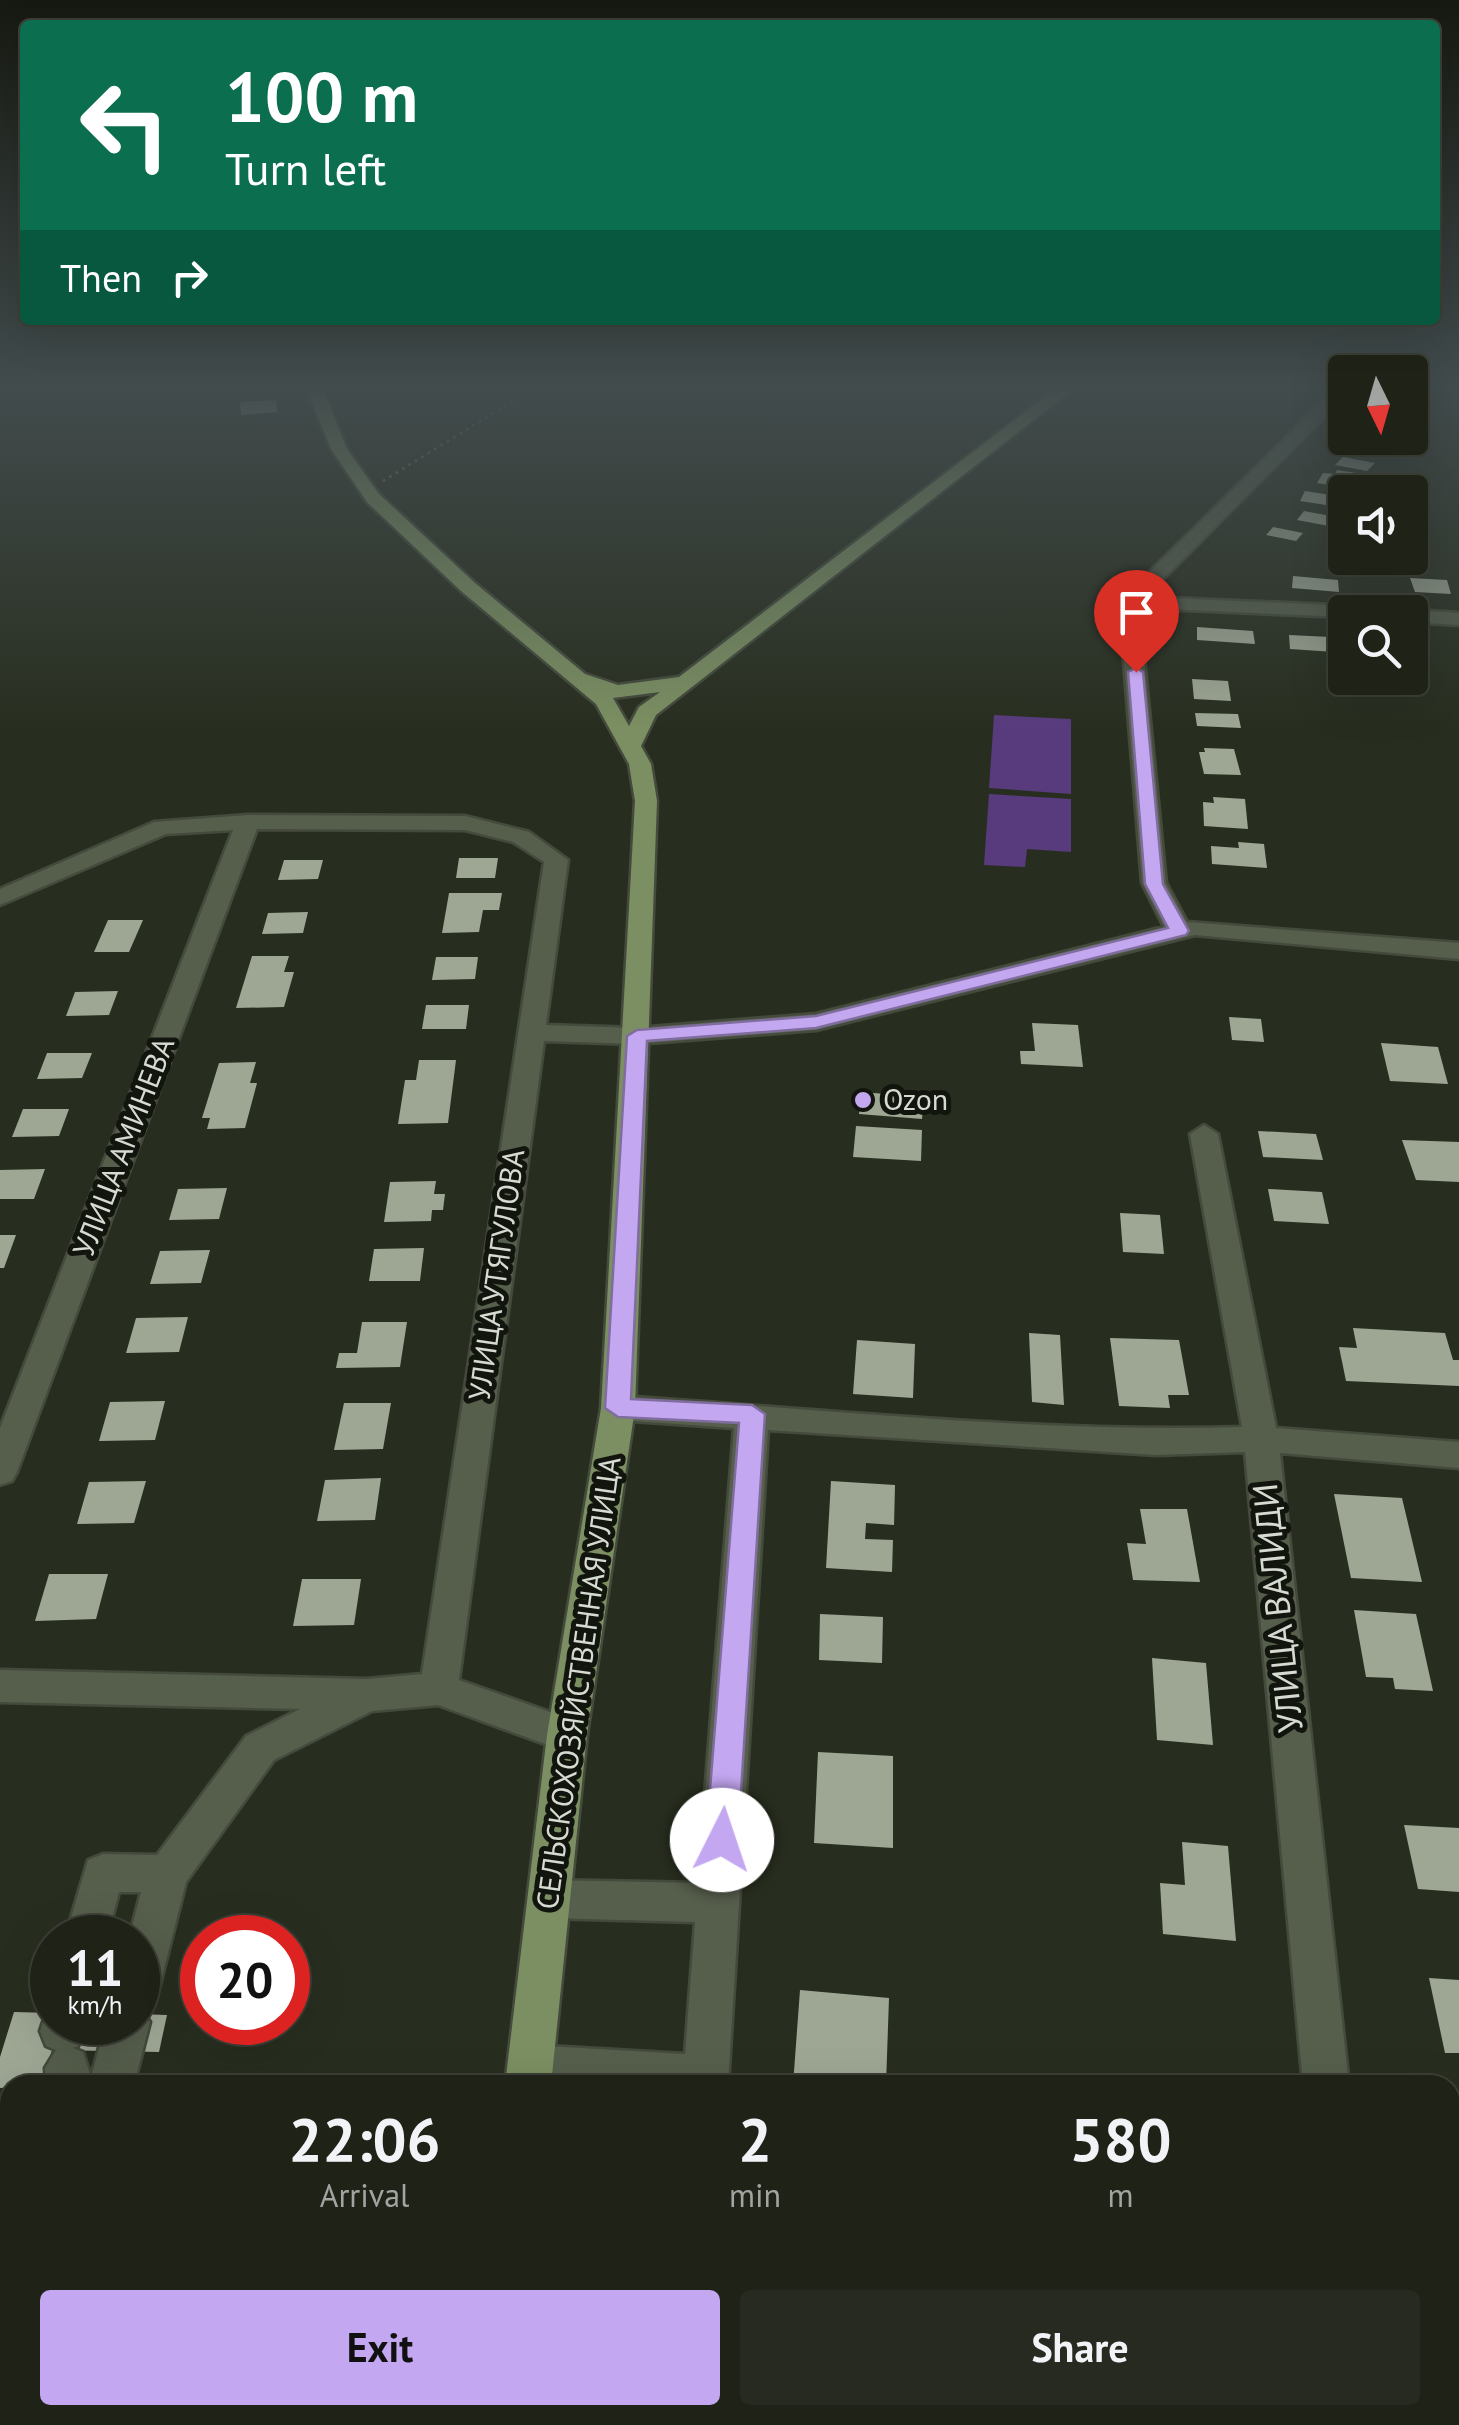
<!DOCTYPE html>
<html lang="en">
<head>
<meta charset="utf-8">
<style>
	body { margin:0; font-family:"PT Sans",sans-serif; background:#262a20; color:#f1f3f6; height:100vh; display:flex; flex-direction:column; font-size:38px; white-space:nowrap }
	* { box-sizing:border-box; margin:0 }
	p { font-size:32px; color:#a1a4a1 }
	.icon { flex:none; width:55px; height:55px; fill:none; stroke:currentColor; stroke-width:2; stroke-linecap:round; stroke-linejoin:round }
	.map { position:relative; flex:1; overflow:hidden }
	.sheet { position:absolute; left:0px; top:2075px; width:1460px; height:350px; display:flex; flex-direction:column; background:#1e2217; border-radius:30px 30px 0 0; box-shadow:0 10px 40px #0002,0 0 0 2px #3c3f36 }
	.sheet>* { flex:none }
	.banner { position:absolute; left:20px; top:20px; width:1420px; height:305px; border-radius:10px; box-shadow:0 10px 40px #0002,0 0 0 2px #3c3f36; background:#0b6e4f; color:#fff; overflow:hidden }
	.needle { width:65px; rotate:175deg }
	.controls { position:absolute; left:1328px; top:355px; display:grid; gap:20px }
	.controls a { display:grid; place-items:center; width:100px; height:100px; border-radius:10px; background:#1e2217; box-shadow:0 10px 40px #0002,0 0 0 2px #3c3f36; font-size:50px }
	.speed { position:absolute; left:30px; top:1915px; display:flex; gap:20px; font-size:50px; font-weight:700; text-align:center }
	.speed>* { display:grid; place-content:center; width:130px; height:130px; border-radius:50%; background:#1e2217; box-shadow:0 10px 40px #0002,0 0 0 2px #3c3f36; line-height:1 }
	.speed small { font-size:25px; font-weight:400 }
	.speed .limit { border:15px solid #d22; background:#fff; color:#111 }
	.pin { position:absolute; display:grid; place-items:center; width:85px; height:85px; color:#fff; margin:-102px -42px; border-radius:50% 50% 50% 0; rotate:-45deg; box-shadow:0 0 10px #0007 }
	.pin .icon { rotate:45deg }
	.me { position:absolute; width:110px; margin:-55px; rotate:4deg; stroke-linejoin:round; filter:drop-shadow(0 0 8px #0008) }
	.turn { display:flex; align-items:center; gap:35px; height:210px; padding:0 40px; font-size:45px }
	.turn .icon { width:130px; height:130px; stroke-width:2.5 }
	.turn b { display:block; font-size:70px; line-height:85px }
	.then { display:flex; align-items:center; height:95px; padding:0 40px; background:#0003; gap:20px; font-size:38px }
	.eta { display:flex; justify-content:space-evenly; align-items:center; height:170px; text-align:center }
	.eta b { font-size:60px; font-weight:700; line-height:70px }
	.primary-button { display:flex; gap:20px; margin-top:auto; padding:20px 40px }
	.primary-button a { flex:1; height:115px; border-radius:10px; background:#c4a7f1; color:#111; font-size:40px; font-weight:700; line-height:115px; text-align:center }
	.primary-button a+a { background:#262a20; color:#f1f3f6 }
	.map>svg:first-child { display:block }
</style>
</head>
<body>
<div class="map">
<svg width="1459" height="2425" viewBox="0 0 1459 2425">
	<rect width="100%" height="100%" fill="#282e1f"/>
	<path fill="#583b7d" d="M994,715L1071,719V794L989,788Z
		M989,794L1071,799V852L1027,849L1025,867L984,865Z"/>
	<path fill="#9ea794" d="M276,400L277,412L241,415L240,402Z
		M1360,441L1387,446L1380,454L1353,450Z
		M1343,457L1375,463L1367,471L1335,465Z
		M1337,470L1363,474L1354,489L1317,483L1323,473L1335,474Z
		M1305,491L1337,496L1333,506L1300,501Z
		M1304,511L1336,517L1329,526L1297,520Z
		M1273,527L1303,533L1296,541L1266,535Z
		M1293,576L1338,580L1339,592L1292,588Z
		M1410,578L1447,580L1451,594L1415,592Z
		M1197,627L1253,631L1255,644L1197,640Z
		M1289,635L1331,637L1334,652L1290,649Z
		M1192,679L1228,681L1231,701L1194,699Z
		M1195,713L1238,714L1241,728L1197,726Z
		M1204,748L1234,749L1241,775L1204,774L1199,752H1205Z
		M1213,797L1245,799L1248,829L1204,826L1203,802L1214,803Z
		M1238,842L1264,844L1267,868L1212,864L1211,846L1239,848Z
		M459,858H498L495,878H456Z
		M284,860H323L318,879L278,880Z
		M449,893H502L499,910H483L479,932L442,933Z
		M308,912L303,933L262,934L268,913Z
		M108,920H143L129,952H94Z
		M252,956H289L284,972H294L284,1007L236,1008Z
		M436,957H478L475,979L432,980Z
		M118,991L109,1015L66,1016L75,992Z
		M426,1005H469L466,1029H422Z
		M1229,1017L1261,1019L1264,1042L1232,1040Z
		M1032,1023L1078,1025L1083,1067L1021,1064L1020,1051H1035Z
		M1381,1043L1438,1047L1448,1084L1390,1081Z
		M47,1053H92L82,1078L37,1079Z
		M419,1060H456L448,1123L398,1124L405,1080H416Z
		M256,1062L250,1083H257L245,1128L207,1129L210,1118H202L219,1063Z
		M861,1092L924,1097L922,1119L859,1114Z
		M23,1109H69L59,1136L12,1137Z
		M856,1126L922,1130L921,1161L853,1157Z
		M1258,1131L1316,1134L1323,1160L1263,1157Z
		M1402,1140L1459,1142V1182L1416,1180Z
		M45,1169L34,1199H0V1170Z
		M436,1181L434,1194H445L443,1210H432L431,1221L384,1222L390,1182Z
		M227,1188L219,1219L169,1220L178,1189Z
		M1268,1189L1322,1192L1329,1224L1274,1221Z
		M1120,1213L1160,1215L1164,1254L1123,1252Z
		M0,1235H16L4,1268H0Z
		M424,1248L420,1281H369L374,1249Z
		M210,1250L201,1283L150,1284L160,1251Z
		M188,1317L179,1352L126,1353L136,1318Z
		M362,1322H407L400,1367L336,1368L339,1353H357Z
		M1353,1328L1445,1333L1453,1360H1459V1386L1346,1381L1339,1347L1357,1348Z
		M1029,1333L1060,1335L1064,1405L1032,1402Z
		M1110,1338L1179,1340L1189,1395H1168L1170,1408L1119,1406Z
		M857,1340L915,1344L913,1398L853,1394Z
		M165,1401L155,1440L99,1441L110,1402Z
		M344,1403H391L383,1449L334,1450Z
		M381,1478L375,1520L317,1521L325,1480Z
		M146,1481L134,1523L77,1524L89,1482Z
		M831,1481L895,1485L894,1525L866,1523L865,1539L893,1540L892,1572L826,1568Z
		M1334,1494L1402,1498L1422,1582L1351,1578Z
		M1140,1509H1187L1200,1582L1133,1580L1127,1543L1146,1544Z
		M49,1574H108L96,1619L35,1621Z
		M302,1579H361L354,1625L293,1626Z
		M1354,1610L1416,1614L1433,1691L1395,1689L1393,1678L1366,1677Z
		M820,1614L883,1617L882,1663L819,1660Z
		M1152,1658L1206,1663L1213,1745L1157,1740Z
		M818,1752L893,1756V1848L814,1843Z
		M1404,1825L1459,1828V1892L1418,1889Z
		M1182,1842L1228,1846L1236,1941L1163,1934L1160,1883L1185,1885Z
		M1429,1978L1459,1980V2053H1445Z
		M800,1990L889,1998L886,2085H793Z
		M14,2012L52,2013V2022H138V2014L167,2015L159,2052L52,2050L41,2085L0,2088V2057Z"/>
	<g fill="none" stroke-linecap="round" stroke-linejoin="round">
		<g stroke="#444a3c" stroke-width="5">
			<path id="minor" d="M1334,390H1345V397L1145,597L1355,606L1364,612H1345V617L1139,608L1166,883L1187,922L1459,943V959L1195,935L816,1030L637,1044L544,1041L459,1680L581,1723L587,1735L581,1747L567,1752L438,1705L372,1711L274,1760L186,1882L160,1985L153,2000L139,2005L150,2022L134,2085H46L45,2068L56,2050L46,2046L40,2031L48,2007L52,2005V2022H86L78,2046L73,2048L83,2052L91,2077L106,2022H138V1938H129L141,1892H119L107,1938H65L88,1860L103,1854L157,1855L246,1736L300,1709L0,1702V1670L367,1679L422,1674L544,862L513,842L465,830L257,829L17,1472L12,1481L0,1485V1428L233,830L166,834L0,905V889L154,822L248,815L465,816L529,832L568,860L546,1025L637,1028L816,1014L1164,927L1142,883L1119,602Z
				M1410,610L1459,613V625L1410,622V612H1403Z
				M1204,1125L1218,1134L1276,1428L1459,1442V1468L1280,1453L1349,2085H1303L1245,1452L1156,1455L768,1430L728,2085L514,2083L508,2067L514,2051L530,2045L685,2054L695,1922L549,1918L534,1913L528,1899L534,1885L549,1880L698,1883L734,1428L618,1420L606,1417L601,1408L606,1399L618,1396C824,1409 1034,1433 1242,1427L1190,1134Z
				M10,2393V2415H43L41,2425H0V2397Z
				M657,2415H707L708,2425H656Z
				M1346,2415H1396L1398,2425H1346Z"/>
		</g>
		<g stroke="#444a3c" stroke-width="5">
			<path id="major" d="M307,390H323L347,449L379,494L475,583L585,674L618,685L679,677L1054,390H1072L656,715L641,746L651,764L657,801L635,1408L587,1735L551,2085H505L547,1735L601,1408L635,801L629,764L596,704L461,591L367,502L331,449ZM660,692L639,707L629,726L613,698Z
				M464,2415H514V2425H462Z"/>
		</g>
		<path stroke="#72786b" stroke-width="2.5" stroke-dasharray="2.5 5" stroke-linecap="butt" d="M383,481L531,390"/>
		<use href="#minor" fill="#565e4c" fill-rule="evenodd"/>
		<use href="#major" fill="#7b8f62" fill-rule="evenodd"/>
	</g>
	<linearGradient id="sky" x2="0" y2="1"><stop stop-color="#161911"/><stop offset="0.53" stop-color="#424c4d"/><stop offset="1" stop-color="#424c4d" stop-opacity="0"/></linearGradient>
	<rect width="1459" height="730" fill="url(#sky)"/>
	<path fill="#c4a7f1" stroke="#7f6d9d" stroke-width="2.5" d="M1136,668L1143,672L1163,884L1189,931L1186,935L816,1028L647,1041L631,1399L752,1405L765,1414L738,1840L733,1850L722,1854L711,1850L706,1840L739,1423L618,1417L605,1408L627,1036L637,1030L816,1016L1168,928L1145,884L1128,672Z"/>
	<circle fill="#c4a7f1" stroke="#12150e" stroke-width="4" cx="863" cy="1100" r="10"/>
	<g text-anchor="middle" stroke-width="10" stroke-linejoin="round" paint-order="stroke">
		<g font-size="30" fill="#d6dbd1" stroke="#12150e" text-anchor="start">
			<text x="883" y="1110">Ozon</text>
		</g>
		<g font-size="30" fill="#d6dbd1" stroke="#12150e">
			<text transform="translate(124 1147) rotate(-69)" y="10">УЛИЦА АМИНЕВА</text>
			<text transform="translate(497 1275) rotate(-82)" y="10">УЛИЦА УТЯГУЛОВА</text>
			<text transform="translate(579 1683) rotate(-82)" y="10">СЕЛЬСКОХОЗЯЙСТВЕННАЯ УЛИЦА</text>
		</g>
		<g font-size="35" fill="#d6dbd1" stroke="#12150e">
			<text transform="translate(1278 1608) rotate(-96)" y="12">УЛИЦА ВАЛИДИ</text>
		</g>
	</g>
</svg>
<div class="controls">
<a><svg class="needle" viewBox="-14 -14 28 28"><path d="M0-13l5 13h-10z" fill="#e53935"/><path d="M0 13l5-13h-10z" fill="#a1a4a1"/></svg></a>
<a><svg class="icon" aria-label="sound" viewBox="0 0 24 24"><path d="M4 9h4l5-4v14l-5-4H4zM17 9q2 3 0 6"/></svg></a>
<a><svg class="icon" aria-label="search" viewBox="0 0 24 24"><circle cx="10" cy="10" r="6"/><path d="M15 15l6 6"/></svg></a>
</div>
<div class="speed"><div>11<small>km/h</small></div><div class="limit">20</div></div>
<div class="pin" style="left:1136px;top:672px;background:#d93025"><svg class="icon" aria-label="arrive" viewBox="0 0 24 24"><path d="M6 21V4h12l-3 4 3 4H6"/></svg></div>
<svg class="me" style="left:722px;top:1840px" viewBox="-20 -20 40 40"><circle r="19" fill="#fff"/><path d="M0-13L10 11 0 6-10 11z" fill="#c4a7f1"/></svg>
<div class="banner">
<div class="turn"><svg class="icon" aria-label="left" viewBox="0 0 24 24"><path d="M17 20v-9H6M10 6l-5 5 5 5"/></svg><div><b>100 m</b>Turn left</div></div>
<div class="then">Then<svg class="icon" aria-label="right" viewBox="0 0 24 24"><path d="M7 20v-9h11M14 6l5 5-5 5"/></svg></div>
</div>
<section class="sheet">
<div class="eta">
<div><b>22:06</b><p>Arrival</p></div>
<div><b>2</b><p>min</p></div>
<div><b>580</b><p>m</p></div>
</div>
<div class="primary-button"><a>Exit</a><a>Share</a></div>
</section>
</div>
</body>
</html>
